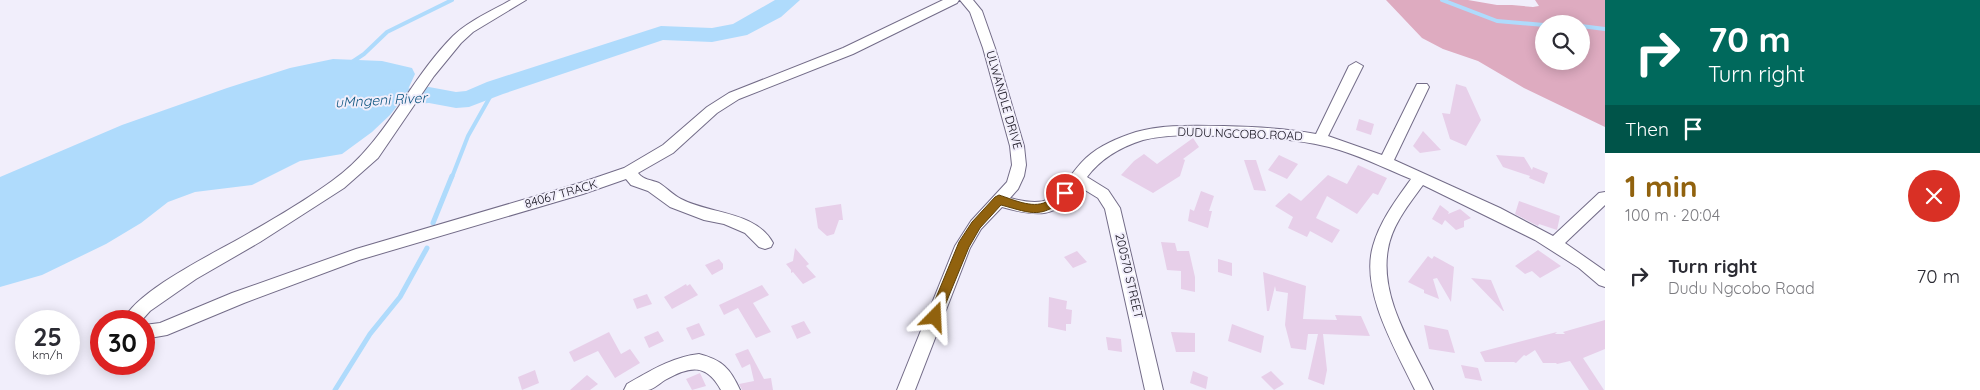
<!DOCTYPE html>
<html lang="en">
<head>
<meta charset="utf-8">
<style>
	body { margin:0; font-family:Quicksand,sans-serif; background:#f7f7f7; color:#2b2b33; height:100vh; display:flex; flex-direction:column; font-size:19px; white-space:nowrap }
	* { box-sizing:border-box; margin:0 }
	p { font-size:16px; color:#7c7c81 }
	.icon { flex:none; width:28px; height:28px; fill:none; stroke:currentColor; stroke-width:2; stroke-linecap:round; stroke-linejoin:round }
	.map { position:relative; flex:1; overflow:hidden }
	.side { display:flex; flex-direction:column; background:#fff; width:375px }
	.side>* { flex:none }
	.top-card { background:#00695c; color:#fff; overflow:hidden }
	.buttons { position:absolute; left:1535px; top:15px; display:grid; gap:10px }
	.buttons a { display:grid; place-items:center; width:55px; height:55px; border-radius:50%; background:#fff; box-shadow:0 2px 12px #0003; font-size:25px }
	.speed { position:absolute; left:15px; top:310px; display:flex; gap:10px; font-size:25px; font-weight:700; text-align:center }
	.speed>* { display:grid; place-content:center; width:65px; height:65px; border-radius:50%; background:#fff; box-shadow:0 2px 12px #0003; line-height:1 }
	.speed small { font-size:12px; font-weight:400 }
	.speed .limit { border:8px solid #d22; background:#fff; color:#111 }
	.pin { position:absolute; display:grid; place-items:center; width:42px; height:42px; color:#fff; margin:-21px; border:2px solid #fff; border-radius:50%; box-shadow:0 1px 5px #0007 }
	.me { position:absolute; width:55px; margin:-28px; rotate:21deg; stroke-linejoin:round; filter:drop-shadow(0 0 4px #0008) }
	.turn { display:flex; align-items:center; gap:18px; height:105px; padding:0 20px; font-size:22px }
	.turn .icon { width:65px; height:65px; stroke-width:2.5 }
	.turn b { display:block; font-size:35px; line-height:42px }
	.then { display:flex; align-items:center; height:48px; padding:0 20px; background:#0003; gap:10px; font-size:19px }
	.round { display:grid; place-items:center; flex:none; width:52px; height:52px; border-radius:26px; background:#f7f7f7 }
	.headline { display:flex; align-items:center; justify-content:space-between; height:85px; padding:0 20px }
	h1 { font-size:30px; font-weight:800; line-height:38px; color:#91620e }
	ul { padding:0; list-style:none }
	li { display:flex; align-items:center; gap:15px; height:75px; padding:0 20px }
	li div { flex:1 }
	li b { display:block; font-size:19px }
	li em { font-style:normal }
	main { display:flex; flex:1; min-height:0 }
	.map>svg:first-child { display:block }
</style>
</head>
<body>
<main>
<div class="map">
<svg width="1605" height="390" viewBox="0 0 1605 390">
	<rect width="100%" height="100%" fill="#f1eefb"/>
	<path fill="#deabc0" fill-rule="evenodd" d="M1386,0H1468L1497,5H1512L1533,7L1539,6L1535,0H1605V127L1524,88L1478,61L1443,49L1422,38ZM1544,24H1581V61H1544Z"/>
	<path fill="#afdbfc" d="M333,59L382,61L412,68L415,74L405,96L390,115L372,132L342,154L300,161L252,185L195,192L168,202L141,223L106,244L42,275L0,287V177L122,125L227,88L290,68Z"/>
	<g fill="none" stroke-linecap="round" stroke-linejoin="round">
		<path stroke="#afdbfc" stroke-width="4" d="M1442,0L1497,21L1544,25
			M1581,26L1605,29
			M352,62L364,54L387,32L452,0
			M452,177L468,136L495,88"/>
		<path stroke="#afdbfc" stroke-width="5" d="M433,223L452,176
			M335,390L370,334L400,297L427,248"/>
		<path fill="#afdbfc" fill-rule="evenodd" d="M775,0H800L781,17L747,35L712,42L663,40L503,94L469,107L456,108L429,103L369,107L361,105L357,99L361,93L369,91L429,87L456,92L466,91L487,82L661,26L712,28L733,24Z"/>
	</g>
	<path fill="#e7cfe9" d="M1456,84L1466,87L1481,120L1466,146L1450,139L1442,113L1450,114Z
		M1359,119L1374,124L1371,135L1356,130Z
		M1423,131L1441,150L1420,153L1413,146Z
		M1193,138L1199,147L1183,159L1185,160L1180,176L1153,193L1121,175L1134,161L1144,154L1157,164Z
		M1279,155L1298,164L1287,179L1268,170Z
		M1496,155L1524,157L1532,170L1533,167L1548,173L1544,184L1529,178L1530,176L1503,167Z
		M1244,160H1256L1266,191L1254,190Z
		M1358,165L1387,178L1378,195L1373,193L1357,214L1327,196L1316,218L1340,230L1332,243L1310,231L1307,237L1288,228L1293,217L1275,206L1289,193L1301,201L1328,175L1347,184Z
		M1201,191L1214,196L1209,211H1212L1208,228L1188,221L1190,209L1194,211Z
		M1519,201L1560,216L1557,230L1539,224L1538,226L1515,214Z
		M841,204L843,220H839L834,234L827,236L818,228L815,208Z
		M1440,205L1449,212L1448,214L1460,209L1471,218L1464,221V227L1456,230L1445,220L1442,225L1432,219Z
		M1161,242L1175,243L1177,251H1189L1195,277V292L1181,289V271L1167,270Z
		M795,248L809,264L806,266L816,277L803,284L793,272L791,273V270L786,264L793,261Z
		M1538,250L1561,266L1540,278L1532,271L1525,274L1515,266Z
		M1077,251L1087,262L1073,268L1064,257Z
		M1428,256L1432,259L1434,256L1454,267L1451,302L1437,278L1433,279L1439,299L1424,293V290L1408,282Z
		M719,259L723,264V269L712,275L705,265Z
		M1218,259L1232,263V276L1218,272Z
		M1263,272L1306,286L1303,319L1337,320L1335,315L1361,316L1370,336L1323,334L1327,370L1324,385L1308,379L1318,334H1308L1306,350L1291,348L1285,325L1288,293L1276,291L1275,286L1269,311H1267Z
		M1471,278L1491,280L1504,311H1503Z
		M686,284L687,286L690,284L698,295L672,309L664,297Z
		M762,285L769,295L753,303L771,332L756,338L738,308L724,315L719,305Z
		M647,294L652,304L637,309L633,299Z
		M1049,297L1067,301L1066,309L1072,310L1071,324H1066V331L1048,327Z
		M1605,320V349L1583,358L1604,390H1589L1570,361L1557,364L1556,363H1543L1535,350L1526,356L1524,355L1516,363L1514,362H1485L1480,352L1557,332L1555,334H1565L1563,332Z
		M804,321L811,333L797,339L791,326Z
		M699,323L705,335L692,340L686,328Z
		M1232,324L1264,336L1261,353L1228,341Z
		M1424,325L1448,330L1455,353L1429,349Z
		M658,331L664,341L649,348L644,337Z
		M609,332L621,354L630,349L640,363L615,378L598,351L574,362L569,352Z
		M1171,332L1195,333V352H1176Z
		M1106,337L1121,339L1122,352L1108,350Z
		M748,349L764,379L771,378L773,390H742L739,384L754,381L750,364L742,368L735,354Z
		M1461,365L1478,368L1482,381L1465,378Z
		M535,370L539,383L522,390L518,377Z
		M1193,371L1208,377L1206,389L1190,383Z
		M1271,371L1284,384L1274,390L1261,377Z
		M700,373L706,386L692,390L686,379Z
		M587,375L598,384L590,390H570Z"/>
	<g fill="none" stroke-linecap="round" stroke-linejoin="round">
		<g stroke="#736c88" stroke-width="2">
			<path id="street" d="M511,0H526L473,32L461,43L434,76L378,158L344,188L260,242L196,279L150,311L141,321H123C136,290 219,251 249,233C277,217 306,200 332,181C385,144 408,81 453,36C470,20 492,11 511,0Z
				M943,0H959L957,3L853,54L739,99L717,113L673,153L638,173C643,180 652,180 659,183C667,188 673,195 681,199C709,214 756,211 773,243L771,247L765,249L759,247L745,233L724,224L704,220L670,207L648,191L631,185L626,179L583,194L359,260L244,303L167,335L144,339V325L160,323L232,293L356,249L580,183L624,168L663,145L707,107L729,93L843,48Z
				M960,0H973L982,11L995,48L1024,146L1026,165L1024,176L1018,189L1010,198C1062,212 1056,187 1086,158C1100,145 1118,138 1136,132C1165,124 1195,126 1224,126C1255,127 1285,128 1316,134L1349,66L1356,62L1363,66L1328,136L1382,155L1417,84H1427L1429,87L1394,160L1500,208L1553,236L1599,193L1605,192V205L1565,243L1605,271V287L1599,285L1579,268L1535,240L1423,185C1409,204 1392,225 1388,249C1379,298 1413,347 1433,390H1415C1396,350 1360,291 1373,246C1380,221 1396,200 1411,179C1384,168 1357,154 1329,147C1293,138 1256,137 1219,136C1194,135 1168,134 1143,140C1121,147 1101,158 1087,177L1108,190L1120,208L1163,390H1145L1105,209L1098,198L1080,187C1057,219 1037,217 1002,207L981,229L970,248L915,390H897L955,246L971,221L1007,182L1012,165L1010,146L983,48L970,12Z
				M699,354C722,360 730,368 740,390H721C706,363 690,366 665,380C660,383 654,389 648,390C641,390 631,390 624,390L627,384C650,371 672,357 699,354Z"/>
		</g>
		<use href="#street" fill="#fff" fill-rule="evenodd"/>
	</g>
	<path fill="#91620e" stroke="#5e4009" d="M1065,189L1069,190L1071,193L1069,196C1041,219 1034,214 1001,205L980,228L969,247L939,320L935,322L930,320L928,317L959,242L972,222L995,197L999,195C1012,199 1032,209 1046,202C1053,199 1057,191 1065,189Z"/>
	<g text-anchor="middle" stroke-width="4" stroke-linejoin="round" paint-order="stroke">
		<g font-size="12" fill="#120f1a" stroke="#f1eefb">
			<text transform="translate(1004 100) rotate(74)" y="4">ULWANDLE DRIVE</text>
			<text transform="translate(1240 134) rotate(2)" y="4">DUDU NGCOBO ROAD</text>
			<text transform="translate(561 194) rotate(-16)" y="4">84067 TRACK</text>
			<text transform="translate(1129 276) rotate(77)" y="4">200570 STREET</text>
		</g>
		<g font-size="14" font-style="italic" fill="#0e5680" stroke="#f1eefb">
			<text transform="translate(381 100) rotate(-3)" y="5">uMngeni River</text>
		</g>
	</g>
</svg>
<div class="buttons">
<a><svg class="icon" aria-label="search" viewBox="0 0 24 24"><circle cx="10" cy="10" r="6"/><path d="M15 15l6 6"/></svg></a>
</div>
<div class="speed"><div>25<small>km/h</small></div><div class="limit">30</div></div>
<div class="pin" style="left:1065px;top:193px;background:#d93025"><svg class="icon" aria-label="arrive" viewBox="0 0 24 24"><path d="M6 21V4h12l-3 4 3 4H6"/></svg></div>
<svg class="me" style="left:935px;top:317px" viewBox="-20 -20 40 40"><path d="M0-17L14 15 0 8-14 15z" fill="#91620e" stroke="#fff" stroke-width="4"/></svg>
</div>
<section class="side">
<div class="top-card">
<div class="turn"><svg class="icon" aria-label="right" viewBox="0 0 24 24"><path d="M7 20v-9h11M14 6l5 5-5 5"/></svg><div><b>70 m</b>Turn right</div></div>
<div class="then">Then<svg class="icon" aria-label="arrive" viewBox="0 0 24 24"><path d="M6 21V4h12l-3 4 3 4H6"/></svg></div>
</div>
<div class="headline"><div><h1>1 min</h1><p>100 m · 20:04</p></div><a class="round" style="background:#d93025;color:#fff"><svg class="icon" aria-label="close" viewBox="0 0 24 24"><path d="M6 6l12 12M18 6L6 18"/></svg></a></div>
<ul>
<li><svg class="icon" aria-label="right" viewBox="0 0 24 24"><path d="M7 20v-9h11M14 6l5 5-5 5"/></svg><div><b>Turn right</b><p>Dudu Ngcobo Road</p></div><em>70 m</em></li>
</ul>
</section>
</main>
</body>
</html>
